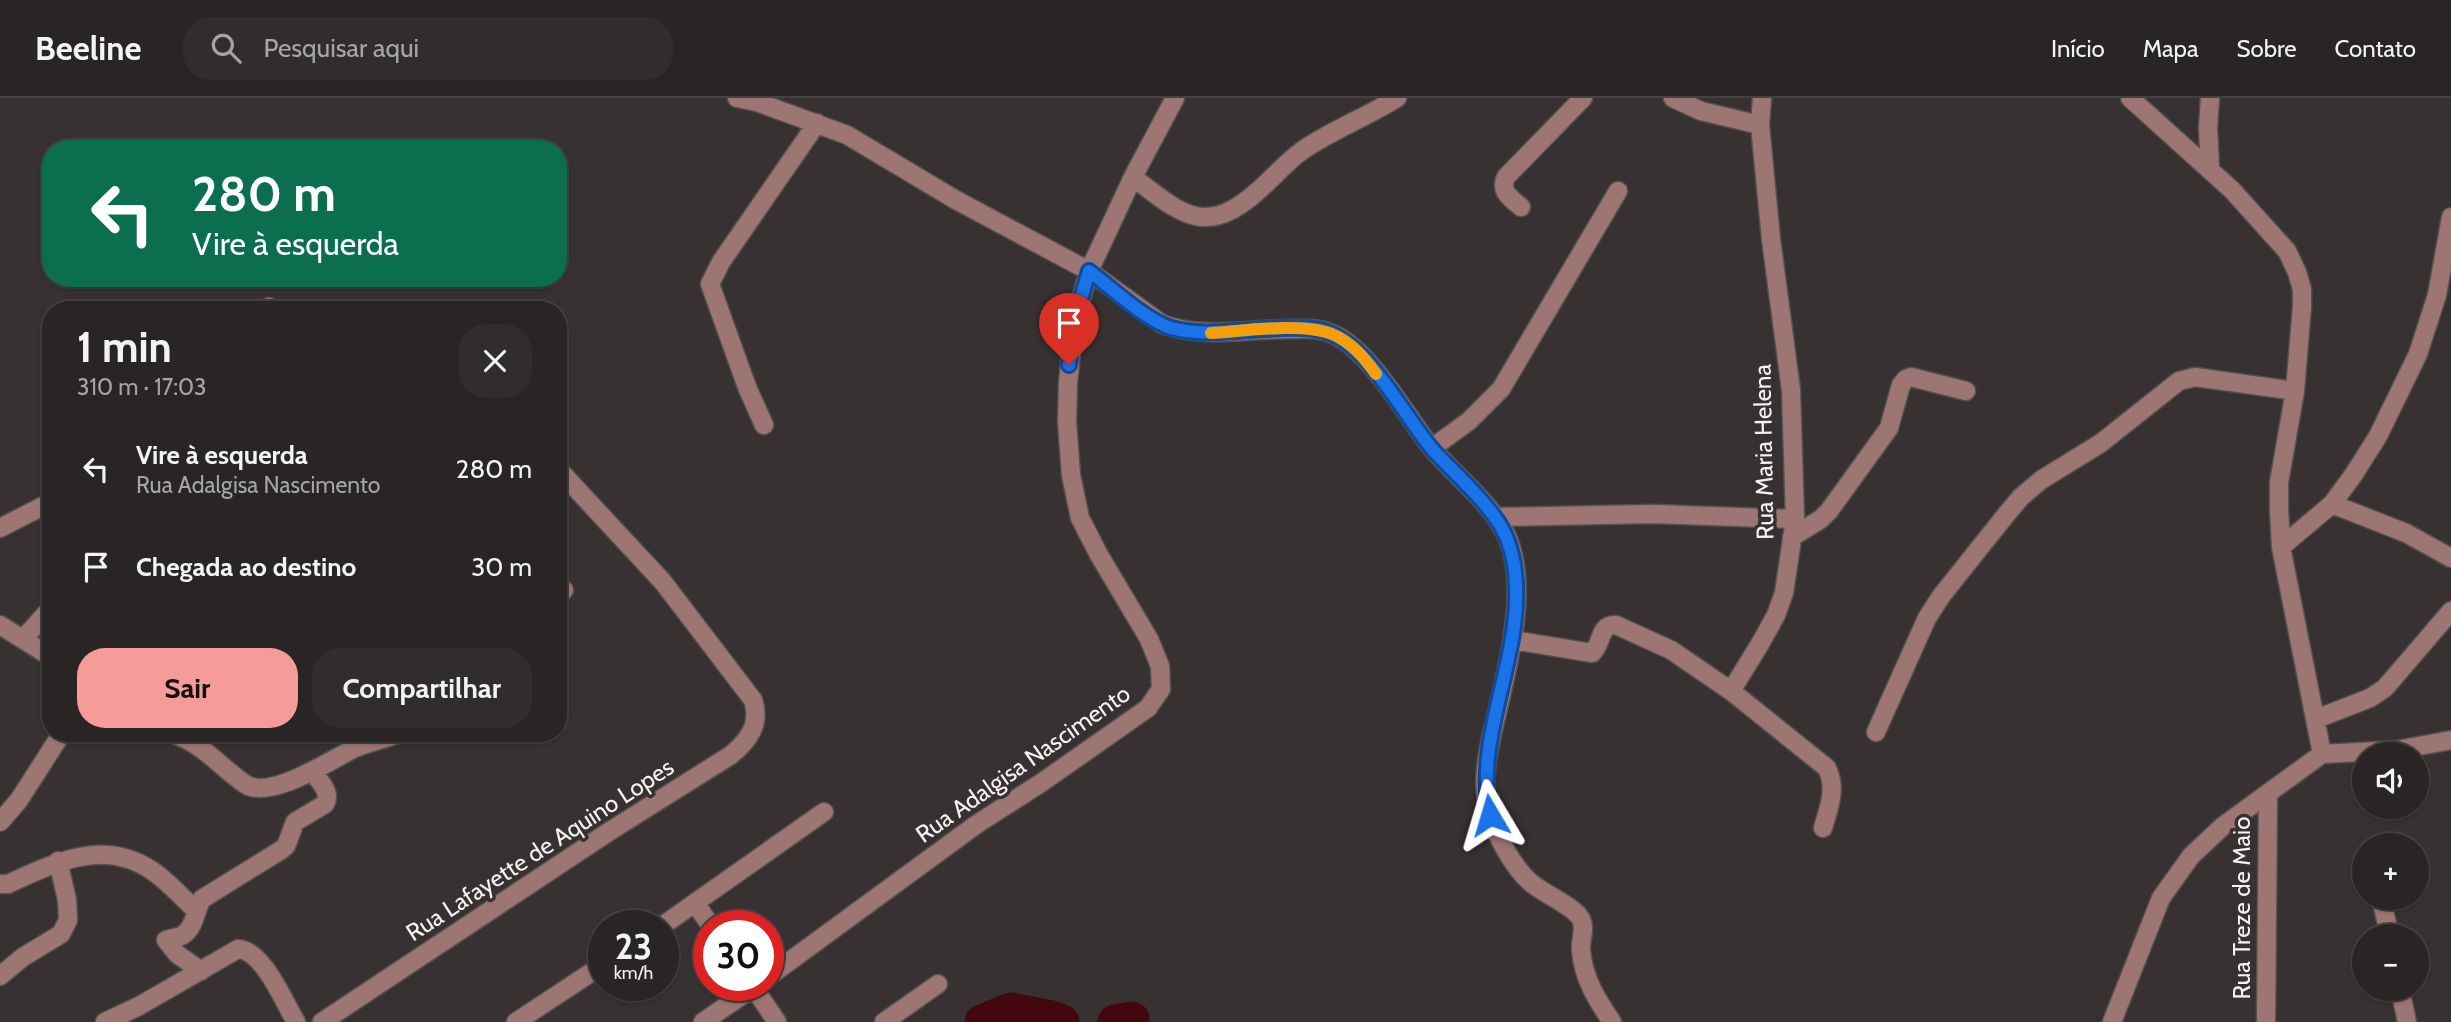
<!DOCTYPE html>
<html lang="pt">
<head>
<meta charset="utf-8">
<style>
	body { margin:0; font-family:Cabin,sans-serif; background:#312d2d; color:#f1f3f6; height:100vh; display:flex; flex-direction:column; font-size:26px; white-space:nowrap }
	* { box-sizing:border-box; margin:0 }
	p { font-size:23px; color:#a5a5a7 }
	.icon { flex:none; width:38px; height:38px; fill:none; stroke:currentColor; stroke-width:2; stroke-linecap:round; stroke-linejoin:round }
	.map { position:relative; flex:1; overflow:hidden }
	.sheet { position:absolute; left:42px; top:203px; width:525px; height:441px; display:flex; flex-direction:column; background:#292525; border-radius:28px; box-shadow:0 2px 5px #0004,0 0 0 2px #454242 }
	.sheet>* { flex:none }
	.banner { position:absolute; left:42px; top:42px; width:525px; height:147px; border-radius:28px; box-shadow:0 2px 5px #0004,0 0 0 2px #454242; background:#0b6e4f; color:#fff; overflow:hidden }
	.tools { position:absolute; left:2352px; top:644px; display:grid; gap:14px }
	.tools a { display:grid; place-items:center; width:77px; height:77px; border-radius:50%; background:#292525; box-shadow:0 2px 5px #0004,0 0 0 2px #454242; font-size:35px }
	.speed { position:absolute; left:588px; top:812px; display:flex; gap:14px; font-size:35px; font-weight:700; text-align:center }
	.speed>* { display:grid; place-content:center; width:91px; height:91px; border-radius:50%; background:#292525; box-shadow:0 2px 5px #0004,0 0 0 2px #454242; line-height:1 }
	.speed small { font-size:18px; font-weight:400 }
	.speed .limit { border:10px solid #d22; background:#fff; color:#111 }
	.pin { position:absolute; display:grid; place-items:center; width:60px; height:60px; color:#fff; margin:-72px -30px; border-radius:50% 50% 50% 0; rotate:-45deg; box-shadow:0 0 7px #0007 }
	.pin .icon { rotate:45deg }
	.me { position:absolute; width:77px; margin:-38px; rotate:353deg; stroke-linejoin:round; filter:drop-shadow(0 0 5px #0008) }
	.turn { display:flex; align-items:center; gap:24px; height:147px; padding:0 35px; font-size:32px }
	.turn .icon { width:91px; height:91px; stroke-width:2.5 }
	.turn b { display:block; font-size:49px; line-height:60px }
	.round { display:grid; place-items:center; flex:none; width:74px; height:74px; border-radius:28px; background:#312d2d }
	.summary { display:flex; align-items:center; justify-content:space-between; height:119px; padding:0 35px }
	h1 { font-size:42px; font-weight:700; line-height:52px }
	.primary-button { display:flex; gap:14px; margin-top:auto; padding:14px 35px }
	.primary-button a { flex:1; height:80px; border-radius:28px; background:#f59b98; color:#111; font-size:28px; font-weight:700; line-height:80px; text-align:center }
	.primary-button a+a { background:#312d2d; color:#f1f3f6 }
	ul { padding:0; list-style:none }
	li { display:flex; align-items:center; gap:21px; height:98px; padding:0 35px }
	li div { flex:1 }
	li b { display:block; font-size:26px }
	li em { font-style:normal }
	header { display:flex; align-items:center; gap:42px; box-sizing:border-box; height:98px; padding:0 35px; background:#292525; border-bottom:2px solid #454242 }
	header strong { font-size:33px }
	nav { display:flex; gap:38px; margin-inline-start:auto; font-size:24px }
	.search { width:490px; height:63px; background:#312d2d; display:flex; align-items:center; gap:18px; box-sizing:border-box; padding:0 24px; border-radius:28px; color:#a5a5a7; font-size:26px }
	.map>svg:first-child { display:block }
</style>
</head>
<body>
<header>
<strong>Beeline</strong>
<div class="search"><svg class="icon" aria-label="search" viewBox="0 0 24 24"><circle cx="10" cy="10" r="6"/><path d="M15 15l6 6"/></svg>Pesquisar aqui</div>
<nav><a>Início</a><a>Mapa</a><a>Sobre</a><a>Contato</a></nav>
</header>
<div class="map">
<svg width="2451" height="924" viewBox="0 0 2451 924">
	<rect width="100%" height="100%" fill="#373131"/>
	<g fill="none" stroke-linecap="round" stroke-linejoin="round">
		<path stroke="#42080d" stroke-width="35" d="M982,924L1011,912L1052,920L1062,924
			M1115,924L1132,921"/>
		<g stroke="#565050" stroke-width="21">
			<path id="minor" d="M737,0L757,4L847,37L956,102L1089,173L1162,226C1202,241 1247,231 1288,231C1304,231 1320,229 1335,237C1369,253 1404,313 1427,344C1452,377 1491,402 1508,441C1529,492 1507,571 1495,623C1488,652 1480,687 1490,717C1497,739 1513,769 1530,784C1542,795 1574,808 1581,821C1586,831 1580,842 1581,852C1583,880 1597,902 1612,924
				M1673,0L1701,13L1760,27
				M1762,0L1760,27L1771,141L1791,292L1795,421L1784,495L1776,517L1760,546L1731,593L1827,670C1837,691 1829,709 1823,730
				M2130,0L2232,92L2287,153L2297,174L2302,191V208L2295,293L2279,384V411L2281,449L2322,656
				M2210,70L2208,30L2210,0
				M1133,79C1182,117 1206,140 1259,92C1274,79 1286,64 1303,52C1332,32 1367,19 1397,0
				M1521,109C1511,100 1499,94 1506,79L1583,0
				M267,212L269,209
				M764,327L747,289L710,186L721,164L817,25
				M1432,350L1469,323L1501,291L1618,93
				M2332,406L2406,435L2451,460
				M1495,419L1653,416L1795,421
				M0,430L51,404
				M1792,439L1821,421L1829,413L1889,330L1901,287L1906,281L1911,279L1966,293
				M2281,449L2332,406L2354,376L2378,338L2418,256L2437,197L2451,119
				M558,499L564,492
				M0,527L51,559
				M24,540L51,510
				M1513,542L1592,555C1603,546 1598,526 1616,527L1671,552L1731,593
				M2316,621L2370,600L2385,590L2451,513
				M1876,634L1927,520L1942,497L2005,418L2021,399L2041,382L2101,345L2179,283L2195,279L2295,293
				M170,635C203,645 219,668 245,686C270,703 332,661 355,650C370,644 386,640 402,635
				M2322,656L2397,652L2451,642
				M0,724L19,702L62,635
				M0,786H8C54,765 103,740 151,772C167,782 181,799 196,812
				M695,805L711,828
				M2382,805L2390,838
				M662,828L824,714
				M201,873L177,856L166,842C171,840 178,840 183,837C195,829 195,813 202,801L281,752L286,748L295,724L325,706C332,694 319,683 312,673
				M0,878L23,859L61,836L68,822L67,802L58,763
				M768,879L977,726L1041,685L1148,610L1161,591L1160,568L1149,541L1099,457L1080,420L1071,377L1067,324L1068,285L1074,225L1089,173L1133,79L1175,0
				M752,887L777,924
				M2400,891L2407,924
				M105,924L139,908L238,851C263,852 284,904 296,924
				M322,924L610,733L731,657C749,642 761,626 753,602L663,484L558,371
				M516,924L604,866
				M703,924L757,887
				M884,924L938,886
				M2112,924L2161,800L2191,758L2223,728L2322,656
				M2266,924L2268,697"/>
		</g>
		<path stroke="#8c8686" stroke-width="3.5" stroke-dasharray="5 5" stroke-linecap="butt" d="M558,422L570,409"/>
		<use href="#minor" stroke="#9d7674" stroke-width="18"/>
	</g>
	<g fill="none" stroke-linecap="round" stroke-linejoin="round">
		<g stroke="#114b97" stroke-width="18">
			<path id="route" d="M1069,267L1074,225L1089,173C1112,190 1144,221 1171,230C1196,237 1225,234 1250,232C1273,231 1302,227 1324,233C1368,245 1404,318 1433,352C1453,374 1477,394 1494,418C1505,432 1511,449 1514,466C1528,552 1473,633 1490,717"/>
		</g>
		<use href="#route" stroke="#1a73e8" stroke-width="12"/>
		<path stroke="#f59e0b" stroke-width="12" d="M1211,235C1243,233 1303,224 1332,236C1351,244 1364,259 1376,276"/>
	</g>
	<g text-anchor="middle" stroke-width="7" stroke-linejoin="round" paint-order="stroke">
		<g font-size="24" fill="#f7f3f2" stroke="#373131">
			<text transform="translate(1764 354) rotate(-91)" y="8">Rua Maria Helena</text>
			<text transform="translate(1023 666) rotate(-35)" y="8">Rua Adalgisa Nascimento</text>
			<text transform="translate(540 752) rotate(-33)" y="8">Rua Lafayette de Aquino Lopes</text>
			<text transform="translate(2242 810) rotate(-90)" y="8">Rua Treze de Maio</text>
		</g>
	</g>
</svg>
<div class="tools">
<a><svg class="icon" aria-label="sound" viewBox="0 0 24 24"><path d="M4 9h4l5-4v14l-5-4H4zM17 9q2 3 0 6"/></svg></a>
<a>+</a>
<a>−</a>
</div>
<div class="speed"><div>23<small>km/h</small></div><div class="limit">30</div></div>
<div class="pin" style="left:1069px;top:267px;background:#d93025"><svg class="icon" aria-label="arrive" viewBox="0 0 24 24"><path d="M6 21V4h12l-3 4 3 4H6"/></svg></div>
<svg class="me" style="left:1490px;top:717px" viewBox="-20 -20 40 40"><path d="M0-17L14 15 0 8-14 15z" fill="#1a73e8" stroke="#fff" stroke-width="4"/></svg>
<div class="banner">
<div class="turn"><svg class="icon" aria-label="left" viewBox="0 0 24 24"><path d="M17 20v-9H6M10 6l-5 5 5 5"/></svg><div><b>280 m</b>Vire à esquerda</div></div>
</div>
<section class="sheet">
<div class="summary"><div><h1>1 min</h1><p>310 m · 17:03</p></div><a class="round"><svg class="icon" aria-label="close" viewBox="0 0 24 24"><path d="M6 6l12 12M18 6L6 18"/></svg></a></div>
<ul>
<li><svg class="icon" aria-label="left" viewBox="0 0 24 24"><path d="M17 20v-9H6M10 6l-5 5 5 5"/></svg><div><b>Vire à esquerda</b><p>Rua Adalgisa Nascimento</p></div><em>280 m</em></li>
<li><svg class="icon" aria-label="arrive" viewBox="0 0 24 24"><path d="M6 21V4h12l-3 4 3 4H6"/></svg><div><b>Chegada ao destino</b></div><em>30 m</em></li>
</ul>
<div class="primary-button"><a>Sair</a><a>Compartilhar</a></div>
</section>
</div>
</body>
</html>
